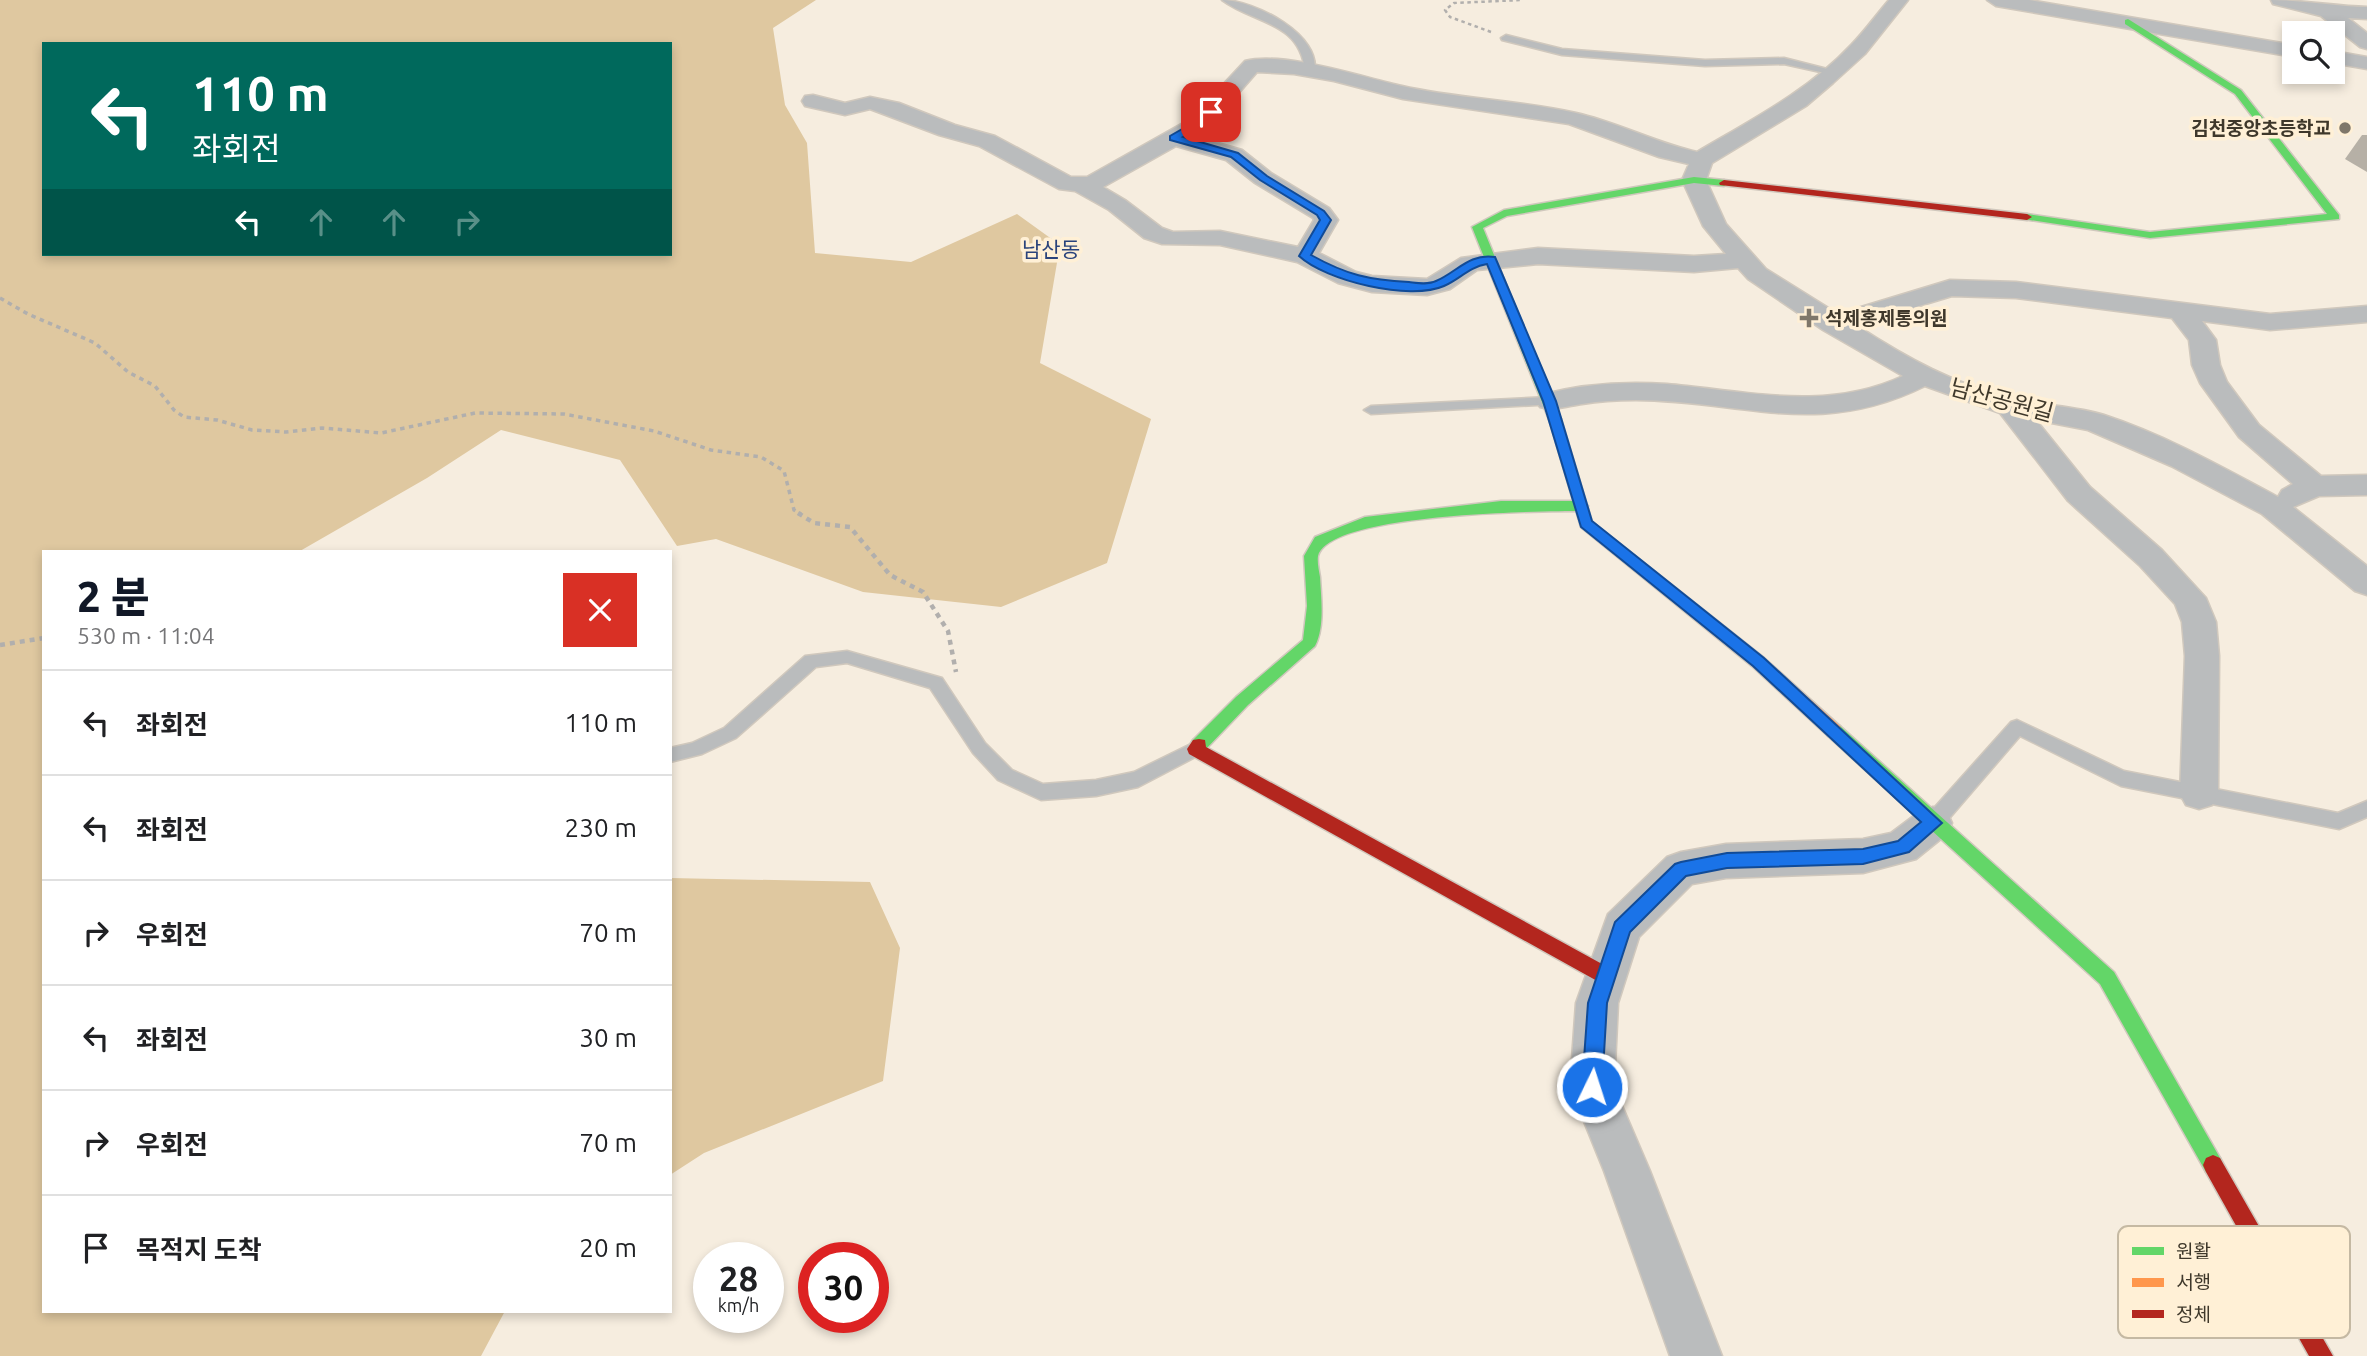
<!DOCTYPE html>
<html lang="ko">
<head>
<meta charset="utf-8">
<style>
	body { margin:0; font-family:Ubuntu,"Noto Sans KR",sans-serif; background:#f6f6f6; color:#202124; height:100vh; display:flex; flex-direction:column; font-size:26px; white-space:nowrap }
	* { box-sizing:border-box; margin:0 }
	p { font-size:23px; color:#757577 }
	.icon { flex:none; width:38px; height:38px; fill:none; stroke:currentColor; stroke-width:2; stroke-linecap:round; stroke-linejoin:round }
	.map { position:relative; flex:1; overflow:hidden }
	.details { position:absolute; left:42px; top:550px; width:630px; height:763px; display:flex; flex-direction:column; background:#fff; border-radius:0px; box-shadow:0 4px 10px #0003 }
	.details>* { flex:none }
	.guide { position:absolute; left:42px; top:42px; width:630px; height:214px; border-radius:0px; box-shadow:0 4px 10px #0003; background:#00695c; color:#fff; overflow:hidden }
	.tools { position:absolute; left:2282px; top:21px; display:grid; gap:14px }
	.tools a { display:grid; place-items:center; width:63px; height:63px; border-radius:0px; background:#fff; box-shadow:0 4px 10px #0003; font-size:35px }
	.speed { position:absolute; left:693px; top:1242px; display:flex; gap:14px; font-size:35px; font-weight:700; text-align:center }
	.speed>* { display:grid; place-content:center; width:91px; height:91px; border-radius:50%; background:#fff; box-shadow:0 4px 10px #0003; line-height:1 }
	.speed small { font-size:18px; font-weight:400 }
	.speed .limit { border:10px solid #d22; background:#fff; color:#111 }
	.pin { position:absolute; display:grid; place-items:center; width:60px; height:60px; color:#fff; margin:-30px; border-radius:14px; box-shadow:0 4px 10px #0006 }
	.me { position:absolute; width:77px; margin:-38px; rotate:4deg; stroke-linejoin:round; filter:drop-shadow(0 0 5px #0008) }
	.turn { display:flex; align-items:center; gap:24px; height:147px; padding:0 35px; font-size:32px }
	.turn .icon { width:91px; height:91px; stroke-width:2.5 }
	.turn b { display:block; font-size:49px; line-height:60px }
	.lanes { display:flex; align-items:center; height:66px; padding:0 35px; background:#0003; justify-content:center; gap:35px; direction:ltr }
	.lanes .off { opacity:.35 }
	.round { display:grid; place-items:center; flex:none; width:74px; height:74px; border-radius:0px; background:#f6f6f6 }
	.summary { display:flex; align-items:center; justify-content:space-between; height:119px; padding:0 35px }
	h1 { font-size:42px; font-weight:800; line-height:52px; color:#111827 }
	ul { padding:0; list-style:none }
	li { display:flex; align-items:center; gap:21px; height:105px; padding:0 35px; border-top:2px solid #e0e0e0 }
	li div { flex:1 }
	li b { display:block; font-size:26px }
	li em { font-style:normal }
	.map>svg:first-child { display:block }
</style>
</head>
<body>
<div class="map">
<svg width="2367" height="1356" viewBox="0 0 2367 1356">
	<rect width="100%" height="100%" fill="#f6eddf"/>
	<path fill="#dfc8a0" fill-rule="evenodd" d="M0,0H816L773,28L785,105L807,143L815,253L911,262L1017,214L1060,245L1040,363L1151,419L1107,563L1001,607L863,592L716,539L677,546L620,460L501,430L427,478L300,551H44V1311H505L481,1356H0ZM44,44H670V254H44Z
		M670,878L870,882L900,948L883,1081L704,1153L670,1175Z"/>
	<g fill="none" stroke-linecap="round" stroke-linejoin="round">
		<g stroke="#d0c8bd" stroke-width="3">
			<path id="lane" d="M1222,0C1254,0 1323,35 1314,73L1305,71C1300,21 1254,24 1222,0Z
				M1506,35L1562,49L1705,60L1784,58L1839,72L1834,75L1784,64L1705,66L1562,55L1502,40L1501,38Z
				M1550,397L1557,401L1555,404L1371,414L1364,410L1371,406Z
				M847,651L942,678L985,743L1012,770L1043,784L1096,780L1134,772L1195,742L1201,744L1204,749L1201,754L1138,787L1096,796L1041,800L998,780L973,753L930,688L847,663L816,667L736,738L702,754L670,762V748L692,743L724,728L805,656Z
				M2017,720L2124,771L2338,813L2367,801V817L2339,829L2121,786L2020,736L1940,829L1933,831L1926,829L1923,823L1926,817L2011,722Z"/>
		</g>
		<g stroke="#d0c8bd" stroke-width="3">
			<path id="street" d="M1889,0H1908L1865,54L1833,83L1806,106L1712,163L1706,180L1726,224L1766,269L1838,314L1950,280L2016,282L2270,314L2367,306V322L2270,330L2202,321L2216,340L2220,365L2227,382L2259,425L2321,476L2367,475V495L2319,496L2293,507L2367,566V595L2355,591L2262,514L2171,466L2088,430L2036,420L2090,487L2162,550L2206,598L2216,622L2219,656L2218,794L2212,805L2199,809L2186,805L2180,794L2185,656L2182,622L2175,604L2140,566L2068,501L2000,413L1925,386C1818,439 1745,401 1636,400C1618,400 1600,401 1582,404C1568,406 1554,411 1540,407L1536,401L1540,395C1581,384 1624,381 1667,384C1747,391 1826,412 1903,376L1823,330L1748,279L1738,268L1694,272L1538,264L1477,270L1450,289L1427,295L1372,292L1338,283L1297,262L1220,245L1162,244L1144,238L1109,210L1075,191L1059,189L979,146L939,135L870,109L845,115L805,106L802,101L805,96L813,95L845,103L870,97L899,103L955,125L995,136L1071,177H1087L1192,118L1245,61C1285,51 1361,77 1402,86C1459,99 1518,100 1576,113C1617,122 1656,143 1697,152C1751,120 1808,91 1851,45C1865,31 1876,15 1889,0ZM1257,72L1294,74L1334,81L1403,99L1569,124L1659,157L1689,164L1682,180L1703,226L1726,254L1694,256L1538,248L1461,258L1427,279L1372,276L1356,272L1319,253L1338,220L1329,208L1271,173L1242,150L1193,136L1208,128ZM1176,146L1226,160L1255,183L1313,218L1314,220L1298,247L1220,231L1173,232L1162,228L1125,200L1103,187ZM1952,296L2016,298L2172,318L2189,340L2192,365L2200,383L2239,437L2293,484L2282,490L2278,497C2222,467 2165,435 2104,415C2075,406 2044,406 2015,399C1957,386 1905,357 1856,325Z
				M1987,0H2029L2294,45V57L1996,6Z
				M2271,0C2303,0 2334,6 2367,7V19L2348,18L2367,33V49L2360,47L2321,16L2273,4Z
				M2333,51L2367,57V69L2333,63Z
				M1933,807L1947,812L1952,823L1947,834L1916,859L1863,873L1726,878L1692,884L1639,937L1618,1003L1614,1087L1650,1171L1722,1356H1670L1604,1171L1570,1087L1576,1003L1608,914L1667,857L1681,852L1726,844L1863,839L1891,833L1919,812Z"/>
		</g>
		<g stroke="#d0c8bd" stroke-width="3">
			<path id="fast" d="M2128,19L2241,90L2339,215V219L2150,238L2023,219V215L2027,214L2150,232L2327,214L2235,94L2125,24V20Z
				M1694,177L1724,180L1729,183L1724,186L1694,183L1507,216L1483,228L1561,419L1560,422H1550L1472,227L1504,210Z
				M1501,501H1581L1588,506L1581,511C1540,511 1329,513 1318,556C1317,562 1319,571 1320,577C1321,598 1325,627 1315,646L1248,705L1205,750H1193L1191,745L1193,740L1236,697L1303,640L1307,606L1304,556L1315,537L1365,517Z
				M1834,725L1840,726L2114,972L2220,1158L2223,1165L2220,1172L2213,1175L2206,1172L2100,984L1828,736L1826,731L1828,726Z"/>
		</g>
		<g stroke="#d0c8bd" stroke-width="3">
			<path id="slow" d="M1555,415L1561,419L1592,522L1764,658L1840,726L1842,731L1840,736H1828L1752,666L1581,527L1549,419Z"/>
		</g>
		<g stroke="#d0c8bd" stroke-width="3">
			<path id="jam" d="M1724,180L2027,214L2032,217L2027,220L1720,185L1719,183Z
				M1199,739L1205,740L1206,747L1613,970L1615,976L1613,982L1606,985L1599,982L1189,754L1187,749L1193,740Z
				M2213,1155L2220,1158L2333,1356H2309L2206,1172L2203,1165L2206,1158Z"/>
		</g>
		<path stroke="#b1afad" stroke-width="2.5" stroke-dasharray="3.5 3.5" stroke-linecap="butt" d="M1491,32L1450,17L1445,10L1454,3L1522,0"/>
		<path stroke="#b1afad" stroke-width="3.5" stroke-dasharray="4.5 4.5" stroke-linecap="butt" d="M0,298L28,314L95,343L128,372L155,386L174,410L184,417L217,420L252,430L286,432L322,428L381,433L475,413L564,414L654,431L711,450L761,457L784,471L794,510L801,514"/>
		<path stroke="#b1afad" stroke-width="4.5" stroke-dasharray="5 5" stroke-linecap="butt" d="M798,513L814,523L850,527L890,575L923,592L948,631L956,672
			M0,645L44,638"/>
		<use href="#lane" fill="#babcbd" fill-rule="evenodd"/>
		<use href="#street" fill="#babcbd" fill-rule="evenodd"/>
		<use href="#fast" fill="#63d668" fill-rule="evenodd"/>
		<use href="#slow" fill="#ff974d" fill-rule="evenodd"/>
		<use href="#jam" fill="#b3261e" fill-rule="evenodd"/>
	</g>
	<path fill="#b6b0a6" d="M2362,135H2367V172L2345,159Z"/>
	<path fill="#1a73e8" stroke="#114b97" stroke-width="2" d="M1208,110L1216,112L1203,125L1183,137L1238,153L1267,176L1324,211L1331,220L1311,255C1347,275 1369,280 1409,282C1418,283 1428,285 1436,281C1457,272 1469,253 1495,257L1556,401L1592,521L1764,658L1942,823L1909,852L1863,864L1727,868L1686,876L1630,932L1607,1003L1602,1087L1599,1094L1592,1097L1585,1094L1582,1087L1588,1003L1615,922L1675,864L1681,862L1727,853L1863,849L1898,841L1921,822L1753,666L1581,527L1543,401L1487,264C1469,267 1460,279 1444,286C1410,301 1326,281 1299,256L1320,220L1317,215L1260,180L1231,157L1170,140V136L1196,121Z"/>
	<g fill="#7f776a" stroke="#fff0d6" stroke-width="2.5">
		<circle cx="2345" cy="128" r="7"/>
		<path d="M1805.5 307.5h7v7h7v7h-7v7h-7v-7h-7v-7h7z"/>
	</g>
	<g text-anchor="middle" stroke-width="7" stroke-linejoin="round" paint-order="stroke">
		<g font-size="19" font-weight="bold" fill="#3f382b" stroke="#fff0d6" text-anchor="end">
			<text x="2331" y="135">김천중앙초등학교</text>
			<text x="1825" y="325" text-anchor="start">석제홍제통의원</text>
		</g>
		<g font-size="21" fill="#2a437b" stroke="#fff0d6">
			<text x="1051" y="257">남산동</text>
		</g>
		<g font-size="23" fill="#3f382b" stroke="#fff0d6">
			<text transform="translate(2002 400) rotate(15)" y="8">남산공원길</text>
		</g>
	</g>
	<rect x="2118" y="1226" width="232" height="112" rx="10" fill="#fff0d6" stroke="#c5b9a3" stroke-width="2"/>
	<rect x="2132" y="1247" width="32" height="8" fill="#63d668"/>
	<rect x="2132" y="1278" width="32" height="9" fill="#ff974d"/>
	<rect x="2132" y="1310" width="32" height="8" fill="#b3261e"/>
	<g font-size="19" fill="#3f382b">
		<text x="2176" y="1258">원활</text>
		<text x="2176" y="1289">서행</text>
		<text x="2176" y="1321">정체</text>
	</g>
</svg>
<div class="tools">
<a><svg class="icon" aria-label="search" viewBox="0 0 24 24"><circle cx="10" cy="10" r="6"/><path d="M15 15l6 6"/></svg></a>
</div>
<div class="speed"><div>28<small>km/h</small></div><div class="limit">30</div></div>
<div class="pin" style="left:1211px;top:112px;background:#d93025"><svg class="icon" aria-label="arrive" viewBox="0 0 24 24"><path d="M6 21V4h12l-3 4 3 4H6"/></svg></div>
<svg class="me" style="left:1592px;top:1087px" viewBox="-20 -20 40 40"><circle r="17" fill="#1a73e8" stroke="#fff" stroke-width="3"/><path d="M0-11L8 9 0 5-8 9z" fill="#fff"/></svg>
<div class="guide">
<div class="turn"><svg class="icon" aria-label="left" viewBox="0 0 24 24"><path d="M17 20v-9H6M10 6l-5 5 5 5"/></svg><div><b>110 m</b>좌회전</div></div>
<div class="lanes"><svg class="icon" aria-label="left" viewBox="0 0 24 24"><path d="M17 20v-9H6M10 6l-5 5 5 5"/></svg><svg class="icon off" aria-label="ahead" viewBox="0 0 24 24"><path d="M12 20V5M6 11l6-6 6 6"/></svg><svg class="icon off" aria-label="ahead" viewBox="0 0 24 24"><path d="M12 20V5M6 11l6-6 6 6"/></svg><svg class="icon off" aria-label="right" viewBox="0 0 24 24"><path d="M7 20v-9h11M14 6l5 5-5 5"/></svg></div>
</div>
<section class="details">
<div class="summary"><div><h1>2 분</h1><p>530 m · 11:04</p></div><a class="round" style="background:#d93025;color:#fff"><svg class="icon" aria-label="close" viewBox="0 0 24 24"><path d="M6 6l12 12M18 6L6 18"/></svg></a></div>
<ul>
<li><svg class="icon" aria-label="left" viewBox="0 0 24 24"><path d="M17 20v-9H6M10 6l-5 5 5 5"/></svg><div><b>좌회전</b></div><em>110 m</em></li>
<li><svg class="icon" aria-label="left" viewBox="0 0 24 24"><path d="M17 20v-9H6M10 6l-5 5 5 5"/></svg><div><b>좌회전</b></div><em>230 m</em></li>
<li><svg class="icon" aria-label="right" viewBox="0 0 24 24"><path d="M7 20v-9h11M14 6l5 5-5 5"/></svg><div><b>우회전</b></div><em>70 m</em></li>
<li><svg class="icon" aria-label="left" viewBox="0 0 24 24"><path d="M17 20v-9H6M10 6l-5 5 5 5"/></svg><div><b>좌회전</b></div><em>30 m</em></li>
<li><svg class="icon" aria-label="right" viewBox="0 0 24 24"><path d="M7 20v-9h11M14 6l5 5-5 5"/></svg><div><b>우회전</b></div><em>70 m</em></li>
<li><svg class="icon" aria-label="arrive" viewBox="0 0 24 24"><path d="M6 21V4h12l-3 4 3 4H6"/></svg><div><b>목적지 도착</b></div><em>20 m</em></li>
</ul>
</section>
</div>
</body>
</html>
